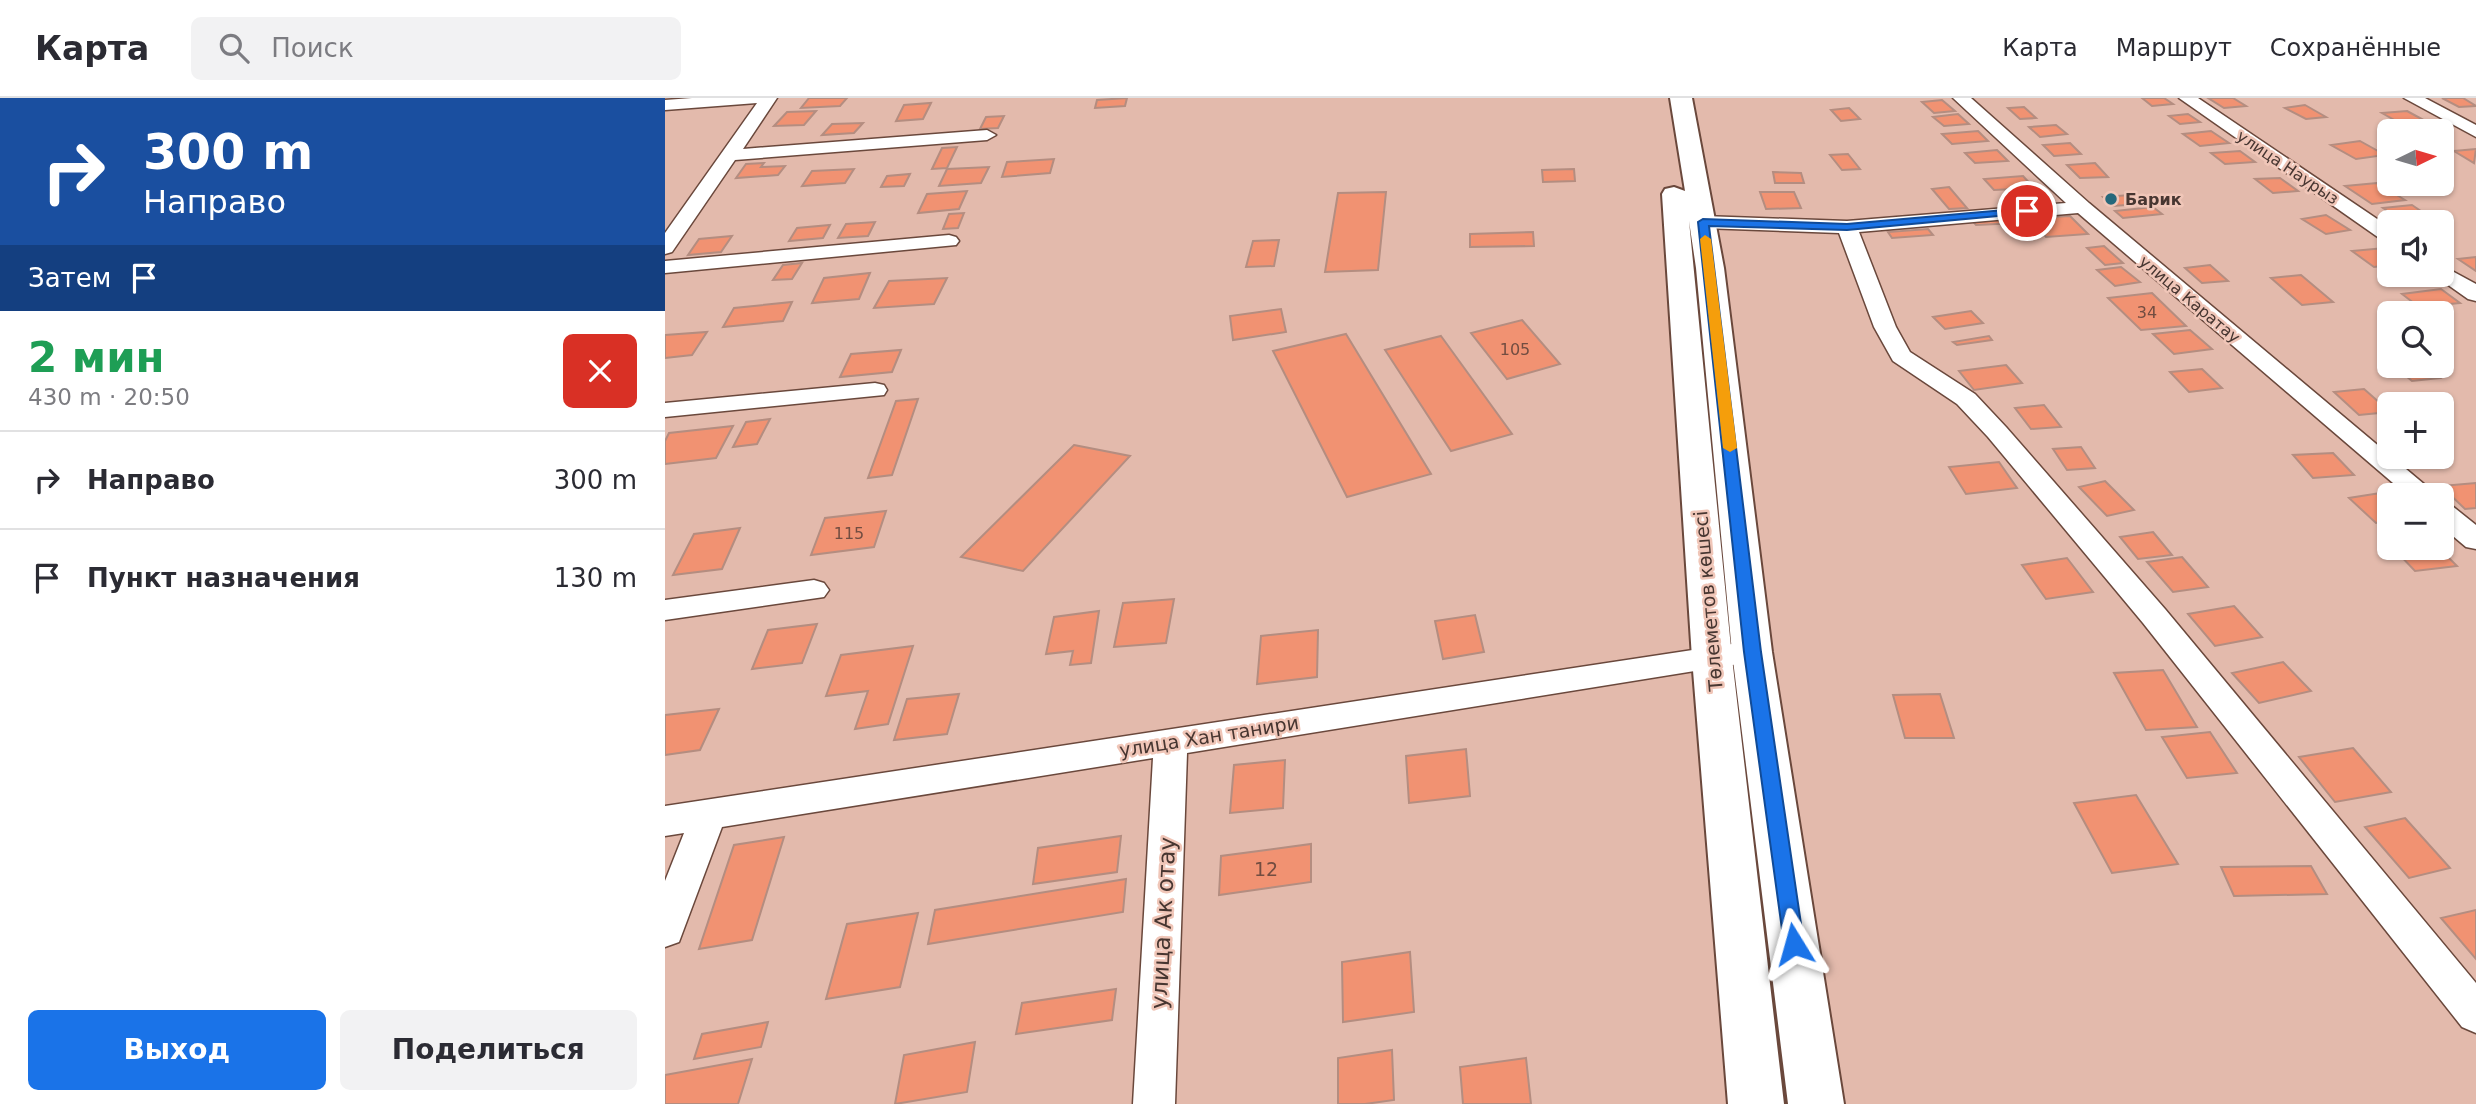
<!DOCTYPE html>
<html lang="ru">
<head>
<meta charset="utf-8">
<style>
	body { margin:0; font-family:"DejaVu Sans",sans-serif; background:#f2f2f3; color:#2b2b33; height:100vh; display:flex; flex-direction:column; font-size:26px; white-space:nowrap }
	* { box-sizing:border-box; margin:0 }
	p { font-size:23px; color:#7c7c81 }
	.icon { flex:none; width:38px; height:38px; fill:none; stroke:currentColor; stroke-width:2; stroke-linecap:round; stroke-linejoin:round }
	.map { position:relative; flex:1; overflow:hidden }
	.details { display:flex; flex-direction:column; background:#fff; width:665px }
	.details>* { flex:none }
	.banner { background:#1a4fa0; color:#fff; overflow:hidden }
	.needle { width:46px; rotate:85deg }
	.tools { position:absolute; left:1712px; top:21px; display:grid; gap:14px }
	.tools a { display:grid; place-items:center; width:77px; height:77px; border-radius:10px; background:#fff; box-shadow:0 2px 5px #0004; font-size:35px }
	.pin { position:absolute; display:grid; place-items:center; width:60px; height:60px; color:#fff; margin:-30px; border:4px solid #fff; border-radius:50%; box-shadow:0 2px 7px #0007 }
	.me { position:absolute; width:77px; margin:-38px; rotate:352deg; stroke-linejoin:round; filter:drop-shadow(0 0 5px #0008) }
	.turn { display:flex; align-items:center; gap:24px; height:147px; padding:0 28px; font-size:32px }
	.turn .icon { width:91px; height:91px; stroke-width:2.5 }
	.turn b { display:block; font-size:49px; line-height:60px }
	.then { display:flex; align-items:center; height:66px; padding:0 28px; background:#0003; gap:14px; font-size:26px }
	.round { display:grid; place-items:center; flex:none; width:74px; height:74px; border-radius:10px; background:#f2f2f3 }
	.head { display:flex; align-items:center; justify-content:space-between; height:119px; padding:0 28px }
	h1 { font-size:42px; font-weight:700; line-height:52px; color:#1e9e55 }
	.button { display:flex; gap:14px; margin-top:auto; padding:14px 28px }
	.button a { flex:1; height:80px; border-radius:10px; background:#1a73e8; color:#fff; font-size:28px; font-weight:700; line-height:80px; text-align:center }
	.button a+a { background:#f2f2f3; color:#2b2b33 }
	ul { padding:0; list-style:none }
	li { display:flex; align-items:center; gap:21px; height:98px; padding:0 28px; border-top:2px solid #e1e1e2 }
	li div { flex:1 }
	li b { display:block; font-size:26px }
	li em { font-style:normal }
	header { display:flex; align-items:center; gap:42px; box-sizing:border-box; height:98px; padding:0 35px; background:#fff; border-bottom:2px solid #e1e1e2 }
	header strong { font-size:33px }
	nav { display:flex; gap:38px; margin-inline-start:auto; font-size:24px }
	.search { width:490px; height:63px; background:#f2f2f3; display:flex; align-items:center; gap:18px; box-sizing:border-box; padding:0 24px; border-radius:10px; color:#7c7c81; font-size:26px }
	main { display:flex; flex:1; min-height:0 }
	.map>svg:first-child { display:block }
</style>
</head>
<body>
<header>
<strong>Карта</strong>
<div class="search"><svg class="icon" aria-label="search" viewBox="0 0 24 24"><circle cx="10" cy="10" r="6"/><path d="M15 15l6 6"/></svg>Поиск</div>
<nav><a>Карта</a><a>Маршрут</a><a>Сохранённые</a></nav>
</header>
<main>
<section class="details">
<div class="banner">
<div class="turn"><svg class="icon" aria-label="right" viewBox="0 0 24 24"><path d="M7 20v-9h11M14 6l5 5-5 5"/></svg><div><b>300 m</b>Направо</div></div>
<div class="then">Затем<svg class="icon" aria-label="arrive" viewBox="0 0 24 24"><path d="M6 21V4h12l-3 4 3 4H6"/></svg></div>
</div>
<div class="head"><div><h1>2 мин</h1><p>430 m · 20:50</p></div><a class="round" style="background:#d93025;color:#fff"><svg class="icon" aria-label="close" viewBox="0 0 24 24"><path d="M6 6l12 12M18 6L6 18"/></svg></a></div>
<ul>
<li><svg class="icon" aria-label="right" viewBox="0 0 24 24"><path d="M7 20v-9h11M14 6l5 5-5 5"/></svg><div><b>Направо</b></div><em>300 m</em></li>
<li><svg class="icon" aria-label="arrive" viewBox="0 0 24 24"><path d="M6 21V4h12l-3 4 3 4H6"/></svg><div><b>Пункт назначения</b></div><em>130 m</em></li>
</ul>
<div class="button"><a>Выход</a><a>Поделиться</a></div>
</section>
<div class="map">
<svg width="1811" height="1006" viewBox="0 0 1811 1006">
	<rect width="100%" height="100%" fill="#e3baac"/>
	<path fill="#f19272" stroke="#b48d80" stroke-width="2" d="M144,0H182L175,8L136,10Z
		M462,0L460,8L430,10L432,2Z
		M1477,0H1499L1508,6L1487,8Z
		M1543,0H1568L1581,8L1559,10Z
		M1777,0H1798L1811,8L1794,9Z
		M1277,2L1290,13L1269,15L1257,4Z
		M266,5L258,21L231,23L239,7Z
		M1640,7L1661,19L1641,21L1620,10Z
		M1359,9L1371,20L1355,21L1343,10Z
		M1184,10L1195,21L1176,23L1166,12Z
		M151,13L139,27L109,28L122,14Z
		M1742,13L1766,26L1740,28L1717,15Z
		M1293,16L1304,26L1279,28L1268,19Z
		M1523,16L1535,24L1515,26L1504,18Z
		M339,18L333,30L315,31L321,19Z
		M198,25L189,35L157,37L167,26Z
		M1391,27L1402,36L1375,39L1364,29Z
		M1313,33L1323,43L1287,46L1277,36Z
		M1546,33L1564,45L1535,48L1518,36Z
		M1695,43L1720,57L1691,61L1666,47Z
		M1405,45L1416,56L1389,58L1378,47Z
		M292,49L282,70L267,71L277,50Z
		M1811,51L1809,65L1789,53Z
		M1332,52L1343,63L1310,65L1300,55Z
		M1575,53L1590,64L1560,66L1546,55Z
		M1183,56L1195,71L1177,72L1165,57Z
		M389,61L385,75L337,79L342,64Z
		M99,65L96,69L120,68L113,77L71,80L81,66Z
		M1430,65L1443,79L1415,80L1402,67Z
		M324,69L316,85L274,88L282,71Z
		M189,71L180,85L137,88L147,73Z
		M909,71L910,83L878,84L877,72Z
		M1108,74L1136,75L1139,85H1110Z
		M245,76L239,88L216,89L222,78Z
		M1358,78L1369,90L1329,92L1319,81Z
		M1615,80L1633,93L1608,95L1590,81Z
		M1712,85L1740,102L1707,106L1680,88Z
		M1284,89L1302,110L1284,111L1267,91Z
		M302,93L294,111L253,115L262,96Z
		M721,94L713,172L660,174L673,95Z
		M1095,94H1129L1136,110L1101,111Z
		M1465,97L1476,106L1448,108L1438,99Z
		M1747,107L1772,124H1739L1718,110Z
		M1488,109L1497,116L1458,120L1450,113Z
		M299,115L293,130L278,131L284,116Z
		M1661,117L1685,132L1661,136L1637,121Z
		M1347,118L1352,125L1311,127L1306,121Z
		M1405,118L1423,136L1381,139L1365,120Z
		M210,124L203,138L173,140L181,126Z
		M165,127L158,140L124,143L132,130Z
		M1263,131L1268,137L1227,140L1223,134Z
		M868,134L869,148L805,149V136Z
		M67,138L56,154L23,157L34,141Z
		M614,142L609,168L581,169L588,143Z
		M1439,148L1458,165L1440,167L1422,150Z
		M1720,150L1724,152V167L1709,169L1687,153Z
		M1811,159V173L1793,161Z
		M137,165L127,181L108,182L118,167Z
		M1545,167L1563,183L1537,185L1520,170Z
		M1456,169L1475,184L1450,188L1432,172Z
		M205,175L194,201L147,205L159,180Z
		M1636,177L1668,204L1637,207L1606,180Z
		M282,180L269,206L209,210L224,183Z
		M1776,191L1795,205L1754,209L1737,196Z
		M1487,195L1521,228L1476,232L1443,200Z
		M127,204L118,223L58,229L69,210Z
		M616,211L621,234L568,242L565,218Z
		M1306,213L1318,225L1280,231L1268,219Z
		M857,222L895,266L842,281L806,235Z
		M1525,232L1547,251L1509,256L1488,236Z
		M42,234L27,257L0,260V237Z
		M681,236L766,376L682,399L608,253Z
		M776,238L847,336L786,353L720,252Z
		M1324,238L1327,242L1292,247L1288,244Z
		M236,252L227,274L175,279L186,256Z
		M1341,267L1357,285L1309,292L1294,273Z
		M1729,268H1760L1775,280L1747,283Z
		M1537,271L1557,290L1524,294L1505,274Z
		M1699,291L1724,313V314L1694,317L1669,294Z
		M253,301L227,377L203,380L231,303Z
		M1379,307L1396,329L1366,331L1350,310Z
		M105,321L92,346L68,349L81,324Z
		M68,328L51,360L0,366V343L4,335Z
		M409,347L465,358L358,473L296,459Z
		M1416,349L1430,370L1402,372L1388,351Z
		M1776,354L1784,361L1748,365L1741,359H1776Z
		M1668,355L1689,377L1648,380L1628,357Z
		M1334,364L1352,390L1301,396L1284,369Z
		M1440,383L1469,412L1442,418L1414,389Z
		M1811,385V410L1800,411L1776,388Z
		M1715,395L1724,403V423L1711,425L1684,400Z
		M221,413L209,449L146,457L160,420Z
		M75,430L57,471L8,477L29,436Z
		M1488,434L1507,457L1473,461L1455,439Z
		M1728,450H1774L1792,468L1750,473Z
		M1517,459L1543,489L1508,494L1482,464Z
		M1402,460L1428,494L1381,501L1357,467Z
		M509,501L501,545L449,549L458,505Z
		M1569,508L1597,539L1550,548L1523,516Z
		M434,513L426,565L405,567L408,553L381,556L389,519Z
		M810,517L819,554L778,561L770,523Z
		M152,526L137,565L87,571L103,532Z
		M653,532L652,579L592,586L596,538Z
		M248,548L223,626L190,631L203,593L161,598L176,557Z
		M1618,564L1646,593L1594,605L1567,575Z
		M1498,572L1532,629L1481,632L1449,575Z
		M294,596L282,636L229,642L242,601Z
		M1275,596L1289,640H1240L1228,597Z
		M54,611L35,652L0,657V617Z
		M1545,634L1572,675L1522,680L1497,639Z
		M1688,650L1726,694L1670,704L1634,659Z
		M801,651L805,698L744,705L741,658Z
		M620,662L618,710L565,715L569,667Z
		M1471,697L1513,766L1447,775L1409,705Z
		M1740,720L1785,770L1744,780L1700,729Z
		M456,738L452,774L368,786L373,750Z
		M119,739L87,842L34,851L69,747Z
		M646,746V784L554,797L556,758Z
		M1646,768L1662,796L1569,798L1556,769Z
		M461,781L458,814L263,846L270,812Z
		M1811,812V861L1776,820Z
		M253,815L235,889L161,901L182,826Z
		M745,854L749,914L678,924L677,864Z
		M451,891L447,922L351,936L357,905Z
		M103,924L96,949L29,961L37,936Z
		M310,944L302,994L230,1006L239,957Z
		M727,952L729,1002L700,1006H673V960Z
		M861,960L866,1006H798L795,969Z
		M87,961L73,1006H0V977Z"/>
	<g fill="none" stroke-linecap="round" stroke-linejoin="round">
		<g stroke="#6a483c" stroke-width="3">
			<path id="minor" d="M27,0H112L78,51L322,32L331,37L322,42L70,62L7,154L0,156V135L92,5L0,12V2Z
				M1288,0H1306L1424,105L1772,397H1742L1413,115L1194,134L1231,229L1245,254L1310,296L1341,329L1500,511L1811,885V935L1797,929L1478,525L1323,339L1292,306L1228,263L1209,229L1174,135L1038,130L1031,128L1028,124L1031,120L1038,118L1182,123L1401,105Z
				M1514,0H1533L1724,129V144L1717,142Z
				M1739,0H1760L1811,27V39Z
				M284,137L291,139L294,143L291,147L0,175V163Z
				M1776,167L1811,186V203L1803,201L1769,177H1776Z
				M210,285L219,287L222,292L219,297L0,319V305Z
				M1776,404L1786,407L1811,427V451L1801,449L1776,428Z
				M149,482L159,485L164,492L159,499L0,522V502Z
				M1087,543L1098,546L1103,554L1098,562L522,655L510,1006H468L488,660L57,729L14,844L0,849V783L19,735L0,738V708Z"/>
		</g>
		<g stroke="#6a483c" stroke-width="4">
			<path id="primary" d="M1005,0H1027L1059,170L1107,554L1179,1006H1123L1067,554L1031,170L1024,123L1067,560L1119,1006H1063L1027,560L997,96L1000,91L1009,89L1020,93Z"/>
		</g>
		<use href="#minor" fill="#fff" fill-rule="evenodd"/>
		<use href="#primary" fill="#fff" fill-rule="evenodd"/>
	</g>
	<path fill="#1a73e8" stroke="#114b97" stroke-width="2" d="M1362,110L1367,113L1365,115L1182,132L1044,128L1096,554L1139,846L1136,853L1129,856L1122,853L1119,846L1079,554L1033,124L1038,121L1182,126Z"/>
	<path fill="#f59e0b" d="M1040,137L1046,141L1072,350L1065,354L1058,350L1035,141Z"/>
	<circle fill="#26687b" stroke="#f0c6b8" stroke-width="2.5" cx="1446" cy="101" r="7"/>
	<g text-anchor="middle" stroke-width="5" stroke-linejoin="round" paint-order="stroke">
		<g font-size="16" fill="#473631" stroke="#f0c6b8">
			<text transform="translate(1623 69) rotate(34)" y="6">улица Наурыз</text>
			<text transform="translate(1525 201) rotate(40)" y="6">улица Каратау</text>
		</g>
		<g font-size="16" font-weight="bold" fill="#473631" stroke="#f0c6b8" text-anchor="start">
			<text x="1460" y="107">Барик</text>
		</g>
		<g font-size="16" fill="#724d41">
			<text x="1482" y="220">34</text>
			<text x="850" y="257">105</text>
			<text x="184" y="441">115</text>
		</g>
		<g font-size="19" fill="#473631" stroke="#f0c6b8">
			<text transform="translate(1043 503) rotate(-95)" y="7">Төлеметов көшесі</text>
			<text transform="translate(544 638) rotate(-9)" y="7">улица Хан танири</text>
		</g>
		<g font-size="19" fill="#724d41">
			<text x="601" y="778">12</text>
		</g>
		<g font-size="23" fill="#473631" stroke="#f0c6b8">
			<text transform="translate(498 825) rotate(-87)" y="8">улица Ак отау</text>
		</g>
	</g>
</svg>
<div class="tools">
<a><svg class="needle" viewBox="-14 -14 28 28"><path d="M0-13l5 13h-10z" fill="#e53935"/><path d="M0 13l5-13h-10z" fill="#7c7c81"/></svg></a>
<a><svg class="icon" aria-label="sound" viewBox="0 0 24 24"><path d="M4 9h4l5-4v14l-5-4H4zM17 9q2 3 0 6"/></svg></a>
<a><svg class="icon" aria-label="search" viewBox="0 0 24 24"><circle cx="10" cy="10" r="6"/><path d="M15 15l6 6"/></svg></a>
<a>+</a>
<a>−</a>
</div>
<div class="pin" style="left:1362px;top:113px;background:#d93025"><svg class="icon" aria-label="arrive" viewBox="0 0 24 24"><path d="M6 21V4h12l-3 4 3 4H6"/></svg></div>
<svg class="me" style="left:1129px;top:846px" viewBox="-20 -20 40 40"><path d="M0-17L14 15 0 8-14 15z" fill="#1a73e8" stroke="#fff" stroke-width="4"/></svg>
</div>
</main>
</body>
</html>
